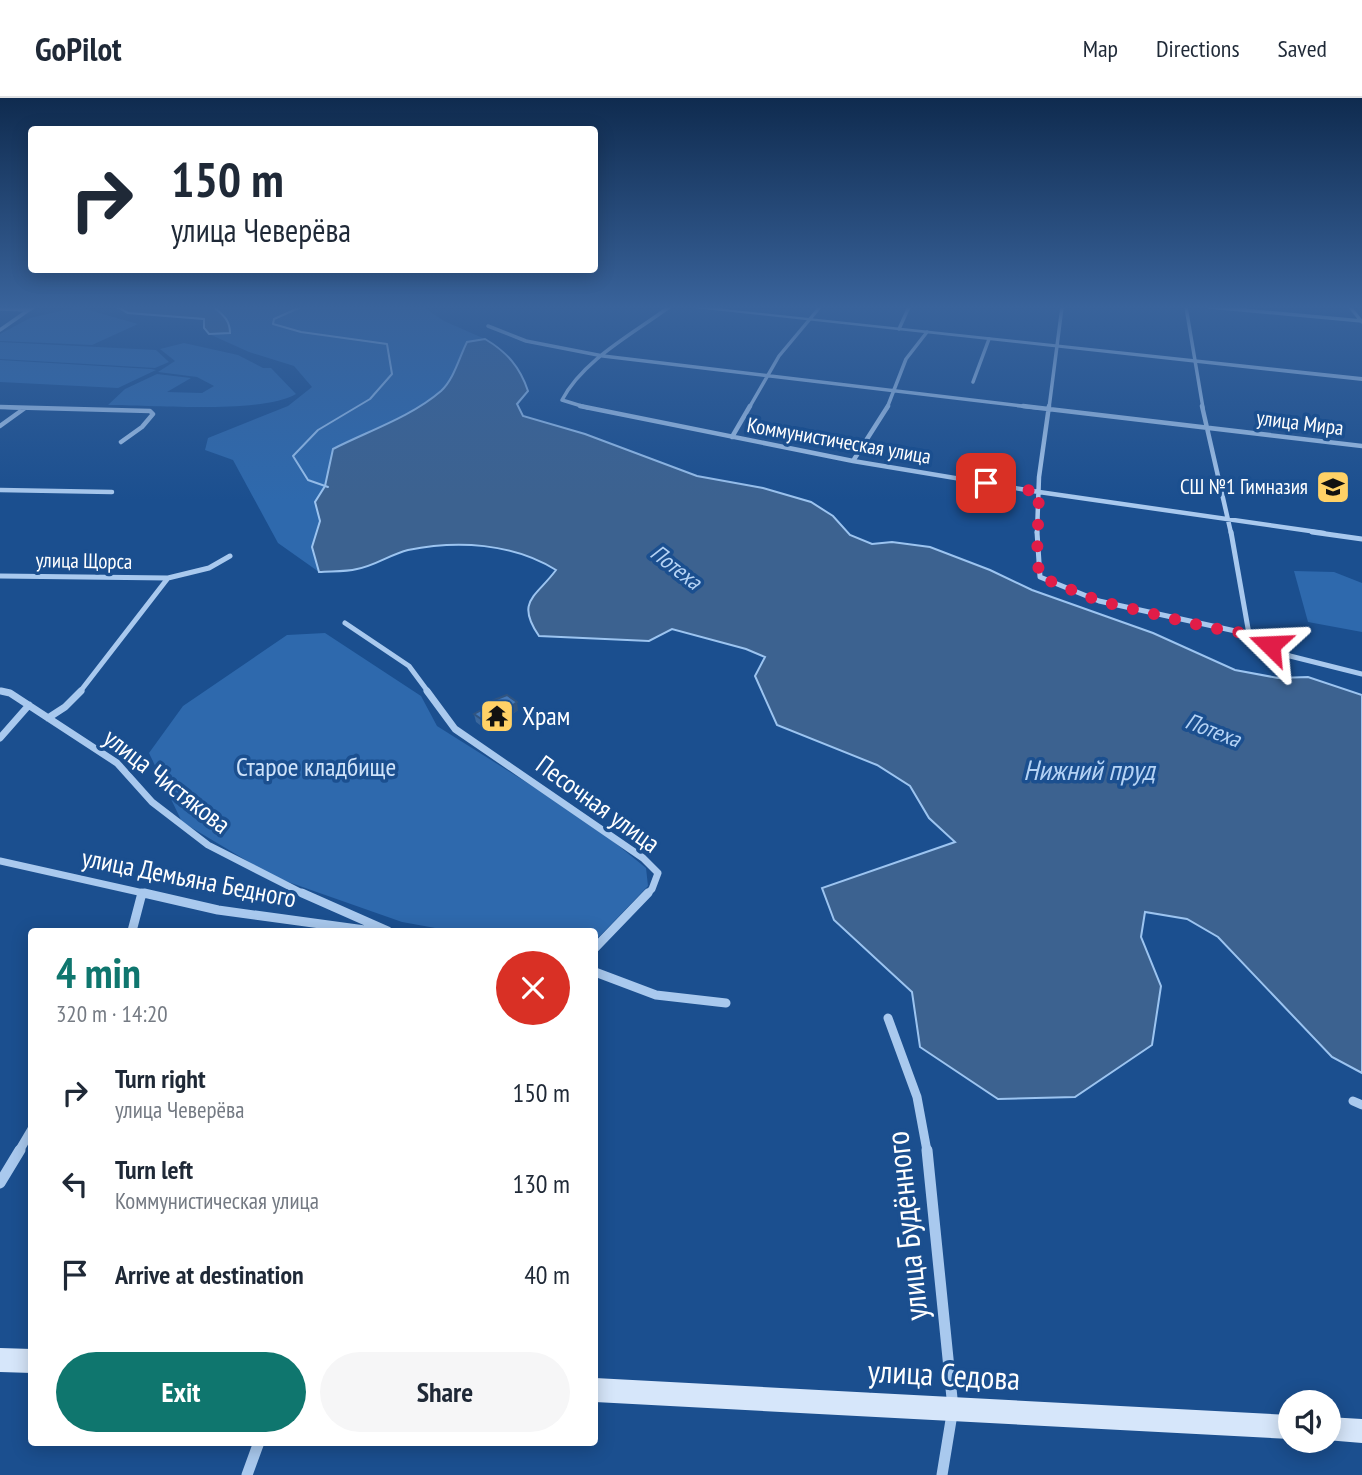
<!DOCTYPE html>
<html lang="en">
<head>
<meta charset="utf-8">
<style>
	body { margin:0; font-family:"PT Sans Narrow",sans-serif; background:#f6f6f7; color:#1f2937; height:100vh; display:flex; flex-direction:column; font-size:26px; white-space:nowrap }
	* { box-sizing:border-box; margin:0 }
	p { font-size:23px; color:#747a83 }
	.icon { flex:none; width:38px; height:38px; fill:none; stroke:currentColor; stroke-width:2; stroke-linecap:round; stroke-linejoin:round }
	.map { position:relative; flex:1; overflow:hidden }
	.sheet { position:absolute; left:28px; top:830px; width:570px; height:518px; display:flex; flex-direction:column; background:#fff; border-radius:7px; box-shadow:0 4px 18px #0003 }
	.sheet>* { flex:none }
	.banner { position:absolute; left:28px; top:28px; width:570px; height:147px; border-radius:7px; box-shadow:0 4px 18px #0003; background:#fff; color:#1f2937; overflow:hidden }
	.fabs { position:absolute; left:1278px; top:1292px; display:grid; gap:14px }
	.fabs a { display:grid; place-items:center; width:63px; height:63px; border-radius:50%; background:#fff; box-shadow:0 4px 18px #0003; font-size:35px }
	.pin { position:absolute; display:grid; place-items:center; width:60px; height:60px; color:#fff; margin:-30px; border-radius:14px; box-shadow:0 4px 10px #0006 }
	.me { position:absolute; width:77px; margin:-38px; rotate:291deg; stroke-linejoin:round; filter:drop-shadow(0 0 5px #0008) }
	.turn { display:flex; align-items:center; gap:24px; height:147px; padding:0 28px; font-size:32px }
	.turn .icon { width:91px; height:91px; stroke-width:2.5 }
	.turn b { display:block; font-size:49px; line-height:60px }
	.round { display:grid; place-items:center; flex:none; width:74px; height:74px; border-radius:37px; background:#f6f6f7 }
	.summary { display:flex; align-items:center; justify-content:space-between; height:119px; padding:0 28px }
	h1 { font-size:42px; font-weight:800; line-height:52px; color:#0f766e }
	.cta { display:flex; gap:14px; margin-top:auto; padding:14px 28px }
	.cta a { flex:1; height:80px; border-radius:42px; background:#0f766e; color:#fff; font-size:28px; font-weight:800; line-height:80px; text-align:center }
	.cta a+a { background:#f6f6f7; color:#1f2937 }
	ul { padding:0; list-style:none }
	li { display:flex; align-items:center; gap:21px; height:91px; padding:0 28px }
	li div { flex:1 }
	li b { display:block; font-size:26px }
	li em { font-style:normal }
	header { display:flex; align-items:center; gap:42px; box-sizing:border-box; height:98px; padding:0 35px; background:#fff; border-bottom:2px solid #e0e1e3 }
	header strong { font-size:33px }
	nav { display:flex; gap:38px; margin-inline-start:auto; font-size:24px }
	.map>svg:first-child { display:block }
</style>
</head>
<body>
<header>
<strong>GoPilot</strong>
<nav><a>Map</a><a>Directions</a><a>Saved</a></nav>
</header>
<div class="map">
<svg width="1362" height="1377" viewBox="0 0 1362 1377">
	<rect width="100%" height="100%" fill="#1b4f8f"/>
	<path fill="#2e69ad" d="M78,209L138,226L92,247L0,243V236L30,220Z
		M214,209H423L444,223L485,241L467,244C459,260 454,281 441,293C411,319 368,333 333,351L325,388L315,404L320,423L312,449L319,474L278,445L233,362L205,352L208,340L288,308L312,289L294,268L249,254L209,236L229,235L230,227Z
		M0,244L156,252L169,264L155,270L0,261Z
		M184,245L238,257L263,270H271L296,296C262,316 152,307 108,307L125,291L157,276L191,280L167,294L202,295L214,288L197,279L158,274L175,263L160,251Z
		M0,262L151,271L156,272L118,290L0,284Z
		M1294,473L1334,474L1362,485V534L1308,524Z
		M325,535L421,598L437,628L588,723L646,770L648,788L595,843V833H452L402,824L274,779L182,724L149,655L183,608L287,537Z"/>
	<path fill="#3c6290" stroke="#9cc4f0" stroke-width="2" d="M117,209H214C223,217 230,222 230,235L209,236L204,230V221L128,215Z
		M485,241C507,254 520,269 528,293L517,306L523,318L585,336L697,378L763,390L811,404L833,418L850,437L872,446L892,444L930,449L990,472L1032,492L1153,535L1235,572L1278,580L1308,579L1362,597V975L1332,959L1218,839L1187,821L1145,814L1141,839L1161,888L1152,947L1075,999L998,1001L920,949L912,894L834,822L822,790L955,744L929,720L910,688L877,667L777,627L755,578L765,559L746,551L672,531L649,543L539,538C515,503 536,499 556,472C513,445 457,442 408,452C391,456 375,468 357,471C345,474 331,473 319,474L312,449L320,423L315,404L325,388L333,351C368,333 411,319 441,293C454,281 459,260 467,244Z"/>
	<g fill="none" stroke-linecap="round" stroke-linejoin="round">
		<path stroke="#9cc4f0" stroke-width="2" d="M301,209L274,221L273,226L301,234L387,246L392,276L370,301L318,332L293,358L308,382L328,389"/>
		<path stroke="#a9c9ee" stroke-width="3.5" d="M1186,209L1203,310
			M1209,209L1362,223
			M1350,209L1362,224
			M0,211L28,212
			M488,228L526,243L603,258L1038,310
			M899,231L909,209
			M0,232L33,209
			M973,284L989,241
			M0,309L20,310
			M588,310L562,302C584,261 633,236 669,209
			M749,310L779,258L820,209
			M887,310L906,261L927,234
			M1049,310L1062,209"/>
		<path stroke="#a9c9ee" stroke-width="4.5" d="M580,308L853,363L1039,394L1324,435
			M1023,308L1362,348
			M1202,308L1231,435
			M0,309L150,313L153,316L142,329L121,344
			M0,328L25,310
			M732,339L750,308
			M853,363L888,308
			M0,392L112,394
			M1037,435L1039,379L1049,308"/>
		<path stroke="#a9c9ee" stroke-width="5" d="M1037,434L1040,479L1099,503L1249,536L1290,558L1362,576
			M1231,434L1249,536
			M1312,434L1362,441
			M0,478L168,480
			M345,525L409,568L429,595
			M0,593L10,595
			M79,595L168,480L209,470L230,458"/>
		<path stroke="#a9c9ee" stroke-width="7" d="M1,593L10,595L117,665L152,704L208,747L306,797
			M427,593L455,631L643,760L658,775L652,791L646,797
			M48,620L65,609L81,593
			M0,640L29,607
			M0,763L152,797"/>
		<path stroke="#a9c9ee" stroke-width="9" d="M144,795L218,812L372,833
			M302,795L388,833
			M132,833L142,795
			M595,850L648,795
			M595,874L656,897L726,905
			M888,920L917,999L927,1053
			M1353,1003L1362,1007
			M19,1053L32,1031"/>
		<path stroke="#a9c9ee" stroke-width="11" d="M927,1052L953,1310L942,1377
			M0,1085L20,1052
			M247,1377L259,1344"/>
		<path fill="#a9c9ee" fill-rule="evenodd" d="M686,209H706L1362,279V283Z"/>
		<path fill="#d6e6fa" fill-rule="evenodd" d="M0,1250L32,1251V1275L0,1274Z
			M595,1280L1290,1317V1341L595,1304Z
			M1328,1319L1362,1321V1345L1326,1342H1328Z"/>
	</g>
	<path fill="#3a679d" d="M518,612L501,625L485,631L476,624L474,616Z"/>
	<path fill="#305480" d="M517,604L518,612L501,625L485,631L484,623Z"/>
	<path fill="#4478b7" stroke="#305480" stroke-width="2" d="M507,597L517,604L499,618L484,623L474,616L483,611L484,606Z"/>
	<linearGradient id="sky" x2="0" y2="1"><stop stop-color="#0f2b4f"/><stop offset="0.52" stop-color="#39639b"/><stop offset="1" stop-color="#39639b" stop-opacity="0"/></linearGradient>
	<rect width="1362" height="402" fill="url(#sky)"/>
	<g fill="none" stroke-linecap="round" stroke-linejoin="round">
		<path stroke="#e11d48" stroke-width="12" stroke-dasharray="0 21.6" d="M986,385L1039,394L1037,461L1040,479L1099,503L1212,530L1250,536L1270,547"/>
	</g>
	<defs>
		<g id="school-square" transform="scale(1.75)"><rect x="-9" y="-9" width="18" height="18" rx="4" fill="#ffd166" stroke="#1b4f8f"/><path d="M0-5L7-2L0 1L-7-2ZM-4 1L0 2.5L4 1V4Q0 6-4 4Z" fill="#111"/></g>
		<g id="temple-square" transform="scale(1.75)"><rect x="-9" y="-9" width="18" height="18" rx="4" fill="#ffd166" stroke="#1b4f8f"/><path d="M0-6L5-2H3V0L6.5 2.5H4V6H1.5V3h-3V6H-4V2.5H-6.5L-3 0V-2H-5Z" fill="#111"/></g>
	</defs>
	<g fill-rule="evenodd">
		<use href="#school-square" x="1333" y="389"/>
		<use href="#temple-square" x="497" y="618"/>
	</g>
	<g text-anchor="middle" stroke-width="7" stroke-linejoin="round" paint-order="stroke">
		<g font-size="21" fill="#fff" stroke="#1b4f8f">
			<text transform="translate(1300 325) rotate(7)" y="7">улица Мира</text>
			<text transform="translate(839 343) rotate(10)" y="7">Коммунистическая улица</text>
			<text transform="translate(84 463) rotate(1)" y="7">улица Щорса</text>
		</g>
		<g font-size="21" fill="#fff" stroke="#1b4f8f" text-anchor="end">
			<text x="1308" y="396">СШ №1 Гимназия</text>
		</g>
		<g font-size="23" font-style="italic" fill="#b5d3f5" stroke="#1b4f8f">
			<text transform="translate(676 469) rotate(38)" y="8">Потеха</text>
			<text transform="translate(1213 632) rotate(21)" y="8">Потеха</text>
		</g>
		<g font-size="26" fill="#fff" stroke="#1b4f8f" text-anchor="start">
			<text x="522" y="627">Храм</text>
		</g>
		<g font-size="26" fill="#cfe3fa" stroke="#1b4f8f">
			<text x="316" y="678">Старое кладбище</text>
		</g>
		<g font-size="26" fill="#fff" stroke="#1b4f8f">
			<text transform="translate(167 683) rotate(38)" y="9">улица Чистякова</text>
			<text transform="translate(598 706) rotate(36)" y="9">Песочная улица</text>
			<text transform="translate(189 780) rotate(11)" y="9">улица Демьяна Бедного</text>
		</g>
		<g font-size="28" font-style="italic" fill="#b5d3f5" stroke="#1b4f8f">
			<text x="1089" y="682">Нижний пруд</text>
		</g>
		<g font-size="32" fill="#fff" stroke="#1b4f8f">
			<text transform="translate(907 1128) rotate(-96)" y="11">улица Будённого</text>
			<text transform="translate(944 1277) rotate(3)" y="11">улица Седова</text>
		</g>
	</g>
</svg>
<div class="fabs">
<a><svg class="icon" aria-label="sound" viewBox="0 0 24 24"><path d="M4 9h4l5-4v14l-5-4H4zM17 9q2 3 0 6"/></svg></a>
</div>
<div class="pin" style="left:986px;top:385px;background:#d93025"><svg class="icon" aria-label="arrive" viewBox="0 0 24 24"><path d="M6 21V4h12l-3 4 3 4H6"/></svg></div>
<svg class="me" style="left:1270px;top:547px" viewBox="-20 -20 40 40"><path d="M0-17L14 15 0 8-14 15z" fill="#e11d48" stroke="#fff" stroke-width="4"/></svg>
<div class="banner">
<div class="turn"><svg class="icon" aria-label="right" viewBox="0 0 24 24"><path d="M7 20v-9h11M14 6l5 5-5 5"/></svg><div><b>150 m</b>улица Чеверёва</div></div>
</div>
<section class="sheet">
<div class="summary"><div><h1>4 min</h1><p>320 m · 14:20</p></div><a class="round" style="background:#d93025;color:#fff"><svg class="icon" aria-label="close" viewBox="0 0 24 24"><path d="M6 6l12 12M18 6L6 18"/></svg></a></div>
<ul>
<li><svg class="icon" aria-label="right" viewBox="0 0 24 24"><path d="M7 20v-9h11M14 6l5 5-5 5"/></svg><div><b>Turn right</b><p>улица Чеверёва</p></div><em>150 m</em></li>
<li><svg class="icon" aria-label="left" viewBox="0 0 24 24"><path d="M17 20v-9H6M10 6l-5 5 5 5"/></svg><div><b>Turn left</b><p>Коммунистическая улица</p></div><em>130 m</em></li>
<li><svg class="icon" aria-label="arrive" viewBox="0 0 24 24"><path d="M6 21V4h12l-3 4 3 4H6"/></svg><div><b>Arrive at destination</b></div><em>40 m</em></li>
</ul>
<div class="cta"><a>Exit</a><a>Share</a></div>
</section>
</div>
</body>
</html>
